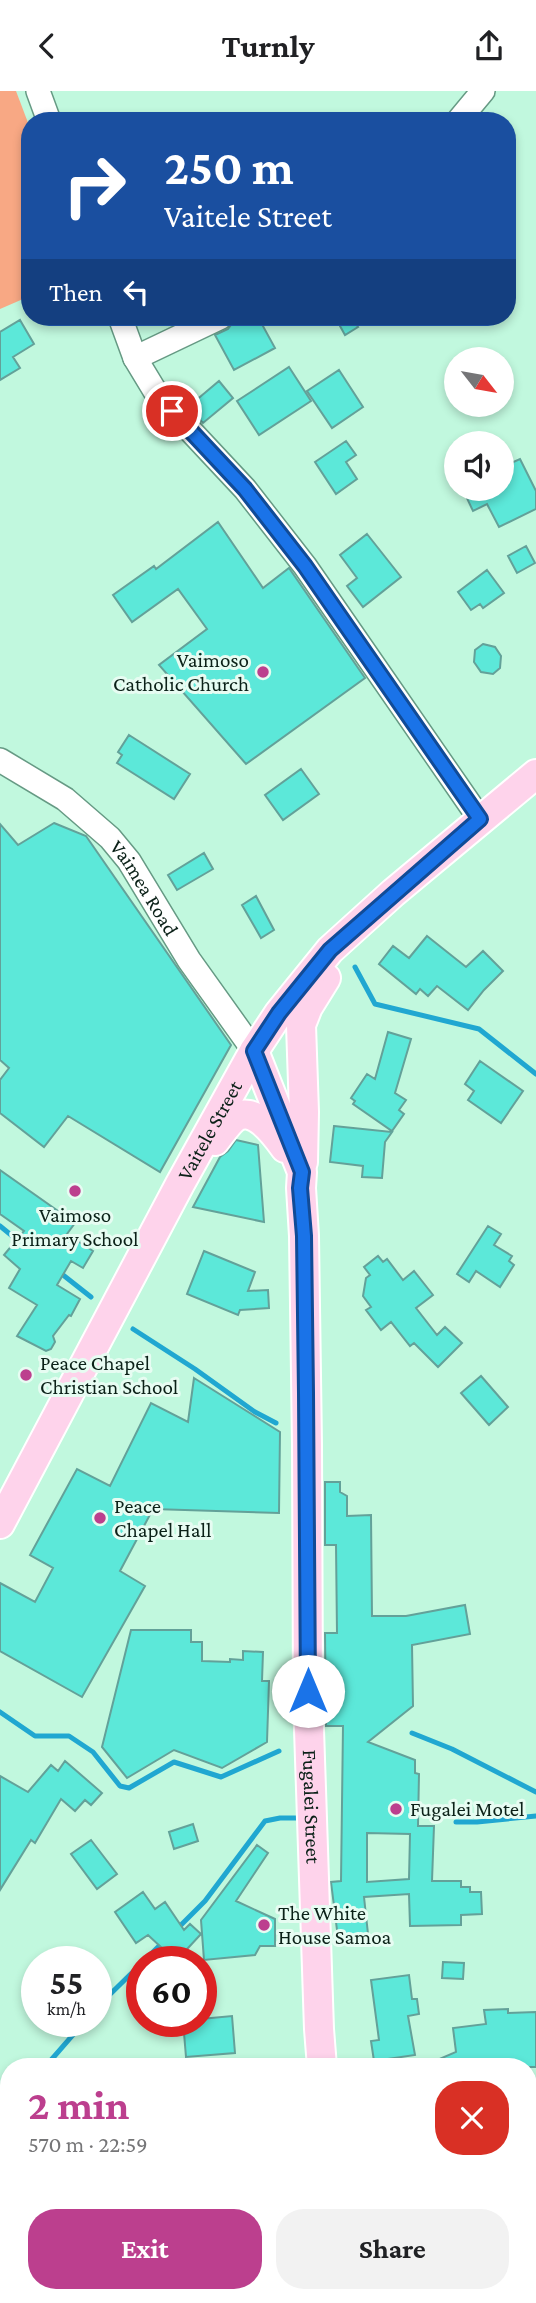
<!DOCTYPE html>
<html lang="en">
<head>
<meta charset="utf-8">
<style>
	body { margin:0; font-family:"Crimson Pro",serif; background:#f2f2f2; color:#202124; height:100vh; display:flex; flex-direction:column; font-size:26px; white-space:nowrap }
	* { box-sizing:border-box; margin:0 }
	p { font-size:23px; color:#757577 }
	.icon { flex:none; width:38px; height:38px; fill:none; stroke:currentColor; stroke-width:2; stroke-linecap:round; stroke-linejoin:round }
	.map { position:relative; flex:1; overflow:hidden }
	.side { position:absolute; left:0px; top:1967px; width:537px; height:245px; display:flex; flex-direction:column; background:#fff; border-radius:28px 28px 0 0; box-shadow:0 4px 10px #0003 }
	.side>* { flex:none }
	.hud { position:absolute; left:21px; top:21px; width:495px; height:214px; border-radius:28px; box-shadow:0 4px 10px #0003; background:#1a4fa0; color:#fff; overflow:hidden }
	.needle { width:46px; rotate:121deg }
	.tools { position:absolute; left:444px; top:256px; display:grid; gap:14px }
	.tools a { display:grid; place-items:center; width:70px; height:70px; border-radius:50%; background:#fff; box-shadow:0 4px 10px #0003; font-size:35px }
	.speed { position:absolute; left:21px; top:1855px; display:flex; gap:14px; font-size:35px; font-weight:700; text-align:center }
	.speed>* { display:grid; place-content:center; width:91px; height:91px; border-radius:50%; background:#fff; box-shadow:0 4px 10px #0003; line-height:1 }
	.speed small { font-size:18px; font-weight:400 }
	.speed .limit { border:10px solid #d22; background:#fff; color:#111 }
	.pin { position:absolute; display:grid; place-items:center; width:60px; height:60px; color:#fff; margin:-30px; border:4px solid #fff; border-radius:50%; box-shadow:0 2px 7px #0007 }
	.me { position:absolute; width:77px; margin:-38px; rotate:0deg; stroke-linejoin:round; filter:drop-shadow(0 0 5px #0008) }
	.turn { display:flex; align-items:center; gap:24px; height:147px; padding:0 28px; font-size:32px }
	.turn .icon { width:91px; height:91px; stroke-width:2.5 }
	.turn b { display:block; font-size:49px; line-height:60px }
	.then { display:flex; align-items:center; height:66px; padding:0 28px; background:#0003; gap:14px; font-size:26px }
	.round { display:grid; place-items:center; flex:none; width:74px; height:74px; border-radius:28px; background:#f2f2f2 }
	.overview { display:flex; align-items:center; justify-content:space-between; height:119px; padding:0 28px }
	h1 { font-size:42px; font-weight:700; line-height:52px; color:#bc3f8e }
	.button { display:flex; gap:14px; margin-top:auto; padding:14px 28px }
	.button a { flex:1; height:80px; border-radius:28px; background:#bc3f8e; color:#fff; font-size:28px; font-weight:700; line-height:80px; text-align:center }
	.button a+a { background:#f2f2f2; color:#202124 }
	header { display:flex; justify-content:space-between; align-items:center; height:91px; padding:0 28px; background:#fff; font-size:32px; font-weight:700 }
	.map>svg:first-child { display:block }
</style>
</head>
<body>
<header><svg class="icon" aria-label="back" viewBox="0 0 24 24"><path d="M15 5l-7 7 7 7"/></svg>Turnly<svg class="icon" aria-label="share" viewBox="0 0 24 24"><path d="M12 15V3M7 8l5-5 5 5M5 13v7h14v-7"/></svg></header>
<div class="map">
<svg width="536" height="2212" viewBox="0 0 536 2212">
	<rect width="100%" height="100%" fill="#c1f8de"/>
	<path fill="#f8a884" d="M0,0H16L30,37V205L0,218Z"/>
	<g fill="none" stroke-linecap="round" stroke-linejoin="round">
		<path stroke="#20a7d1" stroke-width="5" d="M355,876L375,913L479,938L536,983
			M0,1135L22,1153
			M58,1180L91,1206
			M133,1238L195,1278L255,1321L276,1332
			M0,1621L35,1645H69L93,1661L120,1695L129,1697L174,1671L221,1686L279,1660
			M412,1642L452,1658L536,1701
			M456,1731H477L536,1725
			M178,1837L205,1810L265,1730L280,1727H296
			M143,1871L163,1851
			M96,1917L142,1872
			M45,1976L85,1930
			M0,2021L9,2013"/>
	</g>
	<path fill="#5ce8d9" stroke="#63a199" stroke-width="2" fill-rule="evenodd" d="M237,226H258L275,257L234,279L215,244L228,238Z
		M335,226H351L358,236L345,244Z
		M20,229L34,253L13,266L20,277L0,289V241Z
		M289,276L311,310L259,344L237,310Z
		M339,279L363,316L332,337L307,300Z
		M219,290L233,307L203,332L188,316Z
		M346,350L356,364L346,371L357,388L336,403L315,371Z
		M520,368L536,400V418L499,436L487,413L473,420L465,403L477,397H502V376Z
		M218,431L263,497L289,477L365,587L246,673L159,574L207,538L178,498L132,531L113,504L154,475L156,478Z
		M367,443L401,486L363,516L347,495L357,487L340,464Z
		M526,455L535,472L517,482L508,465Z
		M487,479L504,502L483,517L480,513L471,519L458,501Z
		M483,553L495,556L501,565L500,577L493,583L481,581L474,571L475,559Z
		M129,644L190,683L174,708L117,672L122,664L118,661Z
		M301,678L319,703L283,729L265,704Z
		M54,732L86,745L231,954L160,1081L68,1025L44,1056L0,1022V989L9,977L0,969V733L18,754Z
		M204,762L213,778L177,799L168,784Z
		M256,805L274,839L261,847L242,814Z
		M427,845L466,876L483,860L503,880L484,899L468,919L437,895L428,905L420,898L416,903L379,873L393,855L409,867Z
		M388,941L411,948L395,1002L406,1009L399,1019L404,1023L392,1040L353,1013L355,1010L351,1007L367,983L375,988Z
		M480,970L523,1000L501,1032L468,1009L474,1000L465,993Z
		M334,1035L392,1041L385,1051L382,1087L362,1086L363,1075L330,1071Z
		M236,1049L258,1054L264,1131L193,1116L220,1066L228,1060Z
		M0,1079L75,1132L67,1143L93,1160L83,1177L71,1170L57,1194L80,1208L71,1225L69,1224L53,1245L55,1251L51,1258L46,1260L17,1245L37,1214L9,1197L20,1178L4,1164L24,1140L0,1123Z
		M488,1135L501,1143L494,1154L512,1165L509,1170L514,1174L500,1196L476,1180L469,1191L457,1183Z
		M204,1160L255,1181L248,1200L268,1199L269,1217L240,1219L238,1224L187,1203Z
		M378,1165L383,1171L387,1168L403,1189L414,1180L433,1204L416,1217L437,1244L445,1236L462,1252L438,1276L414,1252L410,1255L391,1231L381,1239L366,1219L371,1216L363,1205L366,1187L370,1184L364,1176Z
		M481,1285L508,1316L489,1334L461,1302Z
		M194,1287L280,1341L279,1422L153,1418L120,1480L145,1495L82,1606L0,1560V1492L35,1511L53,1477L30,1464L77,1378L110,1395L151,1312L188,1331Z
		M325,1391H340V1401L347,1405V1425L371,1424L372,1525H406L465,1514L470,1543L412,1554L413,1615L368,1651L415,1669V1682L419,1683L418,1735H434L432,1790H461V1796H470V1801H481L482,1823L461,1824V1834L410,1835L409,1803L364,1806L368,1843L338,1847L331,1791L341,1790L343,1635H326L325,1542H337L336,1454H325ZM367,1742L410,1743L409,1788L367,1791Z
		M131,1539H191V1551H202V1570L230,1571V1568L243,1569V1560L263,1561L262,1590H269L267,1651L222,1677L174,1659L127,1687L102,1656Z
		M65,1670L102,1702L91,1714L85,1709L75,1720L61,1708L35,1752L31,1749L0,1799V1685L28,1701L51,1674L58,1680Z
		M193,1733L198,1750L174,1758L169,1741Z
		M91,1749L117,1783L97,1798L71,1763Z
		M257,1754L268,1762L236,1810L275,1828V1855H260L255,1864L204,1869L201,1829Z
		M143,1801L155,1818L165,1811L184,1839L190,1833L201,1843L176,1870L148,1844L136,1852L115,1821Z
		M443,1871L464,1872L463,1888L442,1887Z
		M409,1884L412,1908H417L419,1923L408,1925L415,1964L374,1970L371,1950L379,1949L371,1889Z
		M508,1918V1922L536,1921V1976H421L456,1961L453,1937L486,1933L484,1919Z
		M232,1925L235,1962L186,1966L183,1930H201V1928Z"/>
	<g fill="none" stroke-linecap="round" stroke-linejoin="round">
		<g stroke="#669a84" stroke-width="26">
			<g id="minor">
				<path d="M38,0L49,30"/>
				<path d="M458,30L483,0"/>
				<path d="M120,226L135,267L158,305L245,398L305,475L480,728"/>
				<path d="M135,267L221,226"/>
				<path id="s1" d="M0,669L65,708L110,747L129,770L189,869L254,960"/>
				<path d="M528,2101L536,2098"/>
			</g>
		</g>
		<g stroke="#fff" stroke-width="32">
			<g id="major">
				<path id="s2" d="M254,960L302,1081L301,1097L304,1145L307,1354L308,1608L319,1938L322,1976"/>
				<path d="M215,1050C220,1044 226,1034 233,1028C253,1012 275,1043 285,1057"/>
				<path d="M303,1071L304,1021L301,934L308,916L326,887"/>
				<path id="s3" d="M0,1433L180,1093L254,960L279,922L330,859L393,802L536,683"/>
				<path d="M381,2203L385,2212"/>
			</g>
		</g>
		<use href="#minor" stroke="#fff" stroke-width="23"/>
		<use href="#major" stroke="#fed3eb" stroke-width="28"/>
	</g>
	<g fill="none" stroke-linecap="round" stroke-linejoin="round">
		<g stroke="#114b97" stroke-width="18">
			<path id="route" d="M172,320L245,398L305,475L480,728L330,859L279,922L254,960L302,1081L300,1097L304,1145L306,1302L308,1600"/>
		</g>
		<use href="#route" stroke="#1a73e8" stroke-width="12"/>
	</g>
	<g fill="#bc3f8e" stroke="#e7fcf2" stroke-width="2.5">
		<circle cx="263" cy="581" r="7"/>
		<circle cx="75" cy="1100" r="7"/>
		<circle cx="26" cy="1284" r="7"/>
		<circle cx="100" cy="1427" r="7"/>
		<circle cx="396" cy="1718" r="7"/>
		<circle cx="264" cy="1834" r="7"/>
	</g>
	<g text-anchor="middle" stroke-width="6" stroke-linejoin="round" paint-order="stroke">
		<g font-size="21" fill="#0b2118" stroke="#e7fcf2" text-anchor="start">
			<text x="249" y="576" text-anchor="end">Vaimoso<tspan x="249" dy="24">Catholic Church</tspan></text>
			<text x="75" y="1131" text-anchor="middle">Vaimoso<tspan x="75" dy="24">Primary School</tspan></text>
			<text x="40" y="1279">Peace Chapel<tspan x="40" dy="24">Christian School</tspan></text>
			<text x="114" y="1422">Peace<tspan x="114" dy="24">Chapel Hall</tspan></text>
			<text x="410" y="1725">Fugalei Motel</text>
			<text x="278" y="1829">The White<tspan x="278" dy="24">House Samoa</tspan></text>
		</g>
		<g font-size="21" fill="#0b2118" stroke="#e7fcf2">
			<text dy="7" stroke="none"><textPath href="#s1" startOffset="196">Vaimea Road</textPath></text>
			<text dy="7" stroke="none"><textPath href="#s3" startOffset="446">Vaitele Street</textPath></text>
			<text dy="7" stroke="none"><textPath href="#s2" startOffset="765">Fugalei Street</textPath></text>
		</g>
	</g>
</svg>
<div class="tools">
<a><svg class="needle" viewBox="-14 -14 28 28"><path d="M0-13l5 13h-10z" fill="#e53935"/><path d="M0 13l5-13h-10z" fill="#757577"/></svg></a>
<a><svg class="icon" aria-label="sound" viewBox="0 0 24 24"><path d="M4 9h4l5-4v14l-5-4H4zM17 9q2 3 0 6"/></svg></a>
</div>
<div class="speed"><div>55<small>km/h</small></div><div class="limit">60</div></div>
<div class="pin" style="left:172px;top:320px;background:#d93025"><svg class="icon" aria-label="arrive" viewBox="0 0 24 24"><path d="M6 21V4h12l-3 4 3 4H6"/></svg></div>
<svg class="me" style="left:308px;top:1600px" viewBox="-20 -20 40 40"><circle r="19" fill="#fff"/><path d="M0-13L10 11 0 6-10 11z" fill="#1a73e8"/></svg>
<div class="hud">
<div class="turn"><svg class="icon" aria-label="right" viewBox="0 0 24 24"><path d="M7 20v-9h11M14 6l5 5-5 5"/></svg><div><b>250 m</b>Vaitele Street</div></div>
<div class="then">Then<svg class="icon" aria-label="left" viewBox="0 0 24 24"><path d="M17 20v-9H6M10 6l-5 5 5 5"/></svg></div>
</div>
<section class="side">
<div class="overview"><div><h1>2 min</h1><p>570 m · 22:59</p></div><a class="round" style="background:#d93025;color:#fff"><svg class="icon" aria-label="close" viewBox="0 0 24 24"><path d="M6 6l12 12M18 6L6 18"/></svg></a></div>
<div class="button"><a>Exit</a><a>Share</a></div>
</section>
</div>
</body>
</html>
